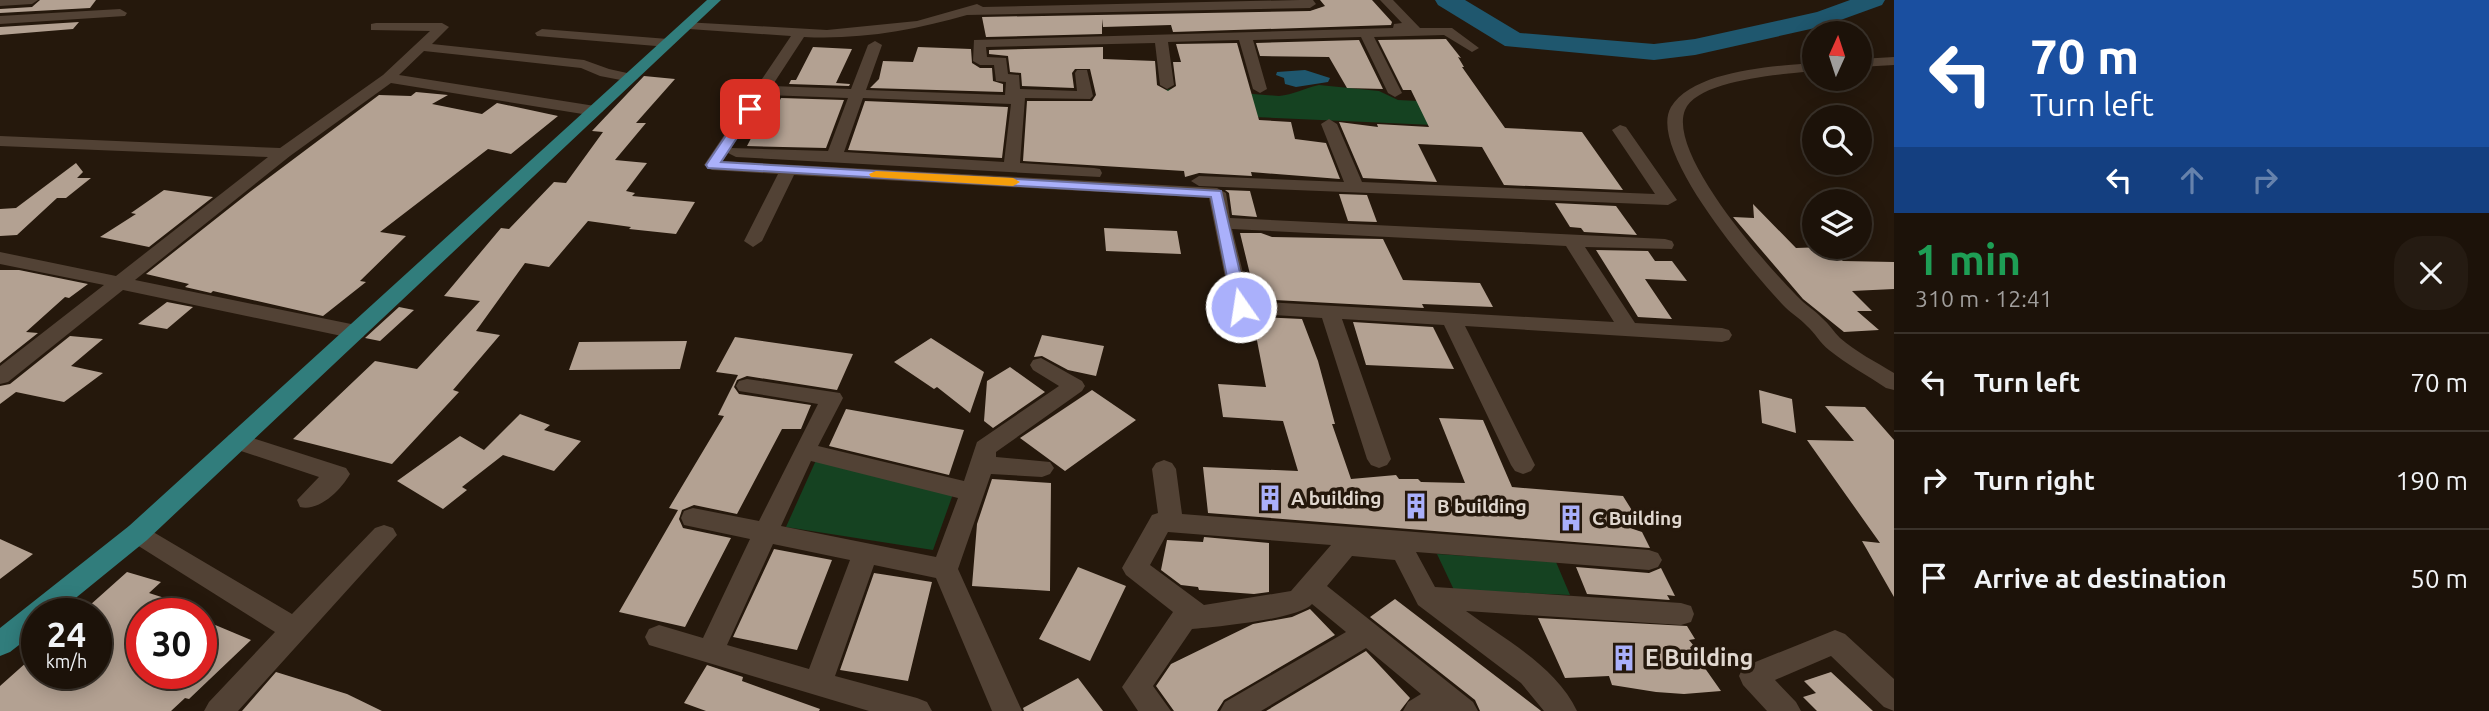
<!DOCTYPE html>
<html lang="en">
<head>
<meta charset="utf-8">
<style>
	body { margin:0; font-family:Ubuntu,sans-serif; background:#251b12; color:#f1f3f6; height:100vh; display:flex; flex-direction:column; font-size:26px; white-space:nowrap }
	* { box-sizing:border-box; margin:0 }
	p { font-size:23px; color:#a09e9c }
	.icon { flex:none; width:38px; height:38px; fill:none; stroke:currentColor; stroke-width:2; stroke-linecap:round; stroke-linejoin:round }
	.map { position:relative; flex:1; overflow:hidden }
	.drawer { display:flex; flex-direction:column; background:#1c1209; width:595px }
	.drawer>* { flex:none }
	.guide { background:#1a4fa0; color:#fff; overflow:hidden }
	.needle { width:46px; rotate:3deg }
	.tools { position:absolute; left:1802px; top:21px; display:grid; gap:14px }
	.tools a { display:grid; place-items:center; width:70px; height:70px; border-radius:50%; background:#1c1209; box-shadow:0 4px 18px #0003,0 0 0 2px #3a322a; font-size:35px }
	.speed { position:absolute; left:21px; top:598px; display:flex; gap:14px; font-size:35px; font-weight:700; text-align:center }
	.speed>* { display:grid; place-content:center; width:91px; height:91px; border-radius:50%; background:#1c1209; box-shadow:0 4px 18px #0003,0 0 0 2px #3a322a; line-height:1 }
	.speed small { font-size:18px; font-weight:400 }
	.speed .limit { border:10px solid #d22; background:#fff; color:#111 }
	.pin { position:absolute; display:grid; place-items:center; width:60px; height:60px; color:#fff; margin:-30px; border-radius:14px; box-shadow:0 4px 10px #0006 }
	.me { position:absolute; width:77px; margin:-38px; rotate:347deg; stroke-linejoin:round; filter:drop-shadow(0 0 5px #0008) }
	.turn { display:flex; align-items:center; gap:24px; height:147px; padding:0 21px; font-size:32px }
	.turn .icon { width:91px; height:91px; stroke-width:2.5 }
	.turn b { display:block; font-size:49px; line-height:60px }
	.lanes { display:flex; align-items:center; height:66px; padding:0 21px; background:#0003; justify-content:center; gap:35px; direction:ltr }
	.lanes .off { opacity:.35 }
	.round { display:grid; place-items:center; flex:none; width:74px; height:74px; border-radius:28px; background:#251b12 }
	.overview { display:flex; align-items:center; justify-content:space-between; height:119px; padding:0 21px }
	h1 { font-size:42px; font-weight:700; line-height:52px; color:#1e9e55 }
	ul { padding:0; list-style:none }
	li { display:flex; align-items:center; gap:21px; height:98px; padding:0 21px; border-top:2px solid #3a322a }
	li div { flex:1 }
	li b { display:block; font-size:26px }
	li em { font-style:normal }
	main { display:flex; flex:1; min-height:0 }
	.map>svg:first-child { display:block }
</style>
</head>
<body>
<main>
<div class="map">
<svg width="1894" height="711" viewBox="0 0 1894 711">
	<rect width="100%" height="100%" fill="#25180c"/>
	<path fill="#154221" d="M1319,85L1379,91L1398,100L1478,104L1456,126L1165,113L1160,91L1176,88L1279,96C1293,95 1305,88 1319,85Z
		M817,458L953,494L933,550L786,527Z
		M1437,554L1556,562L1570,595L1454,590Z"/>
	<path fill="#1f576e" d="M1305,70L1330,78L1328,82L1296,87L1285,84L1284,78L1276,75L1277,72Z"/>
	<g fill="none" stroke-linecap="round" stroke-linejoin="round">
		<path fill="#1f576e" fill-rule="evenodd" d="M1435,0H1465L1520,33L1654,44L1695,39L1817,12L1850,0H1885L1882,5L1824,26L1695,55L1654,60L1505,46L1438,5Z"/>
	</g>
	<path fill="#b3a192" d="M40,0H96L90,8L0,13V9L32,7Z
		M1320,0H1372L1392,22L1391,25L1173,32L1171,25L1103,27L1102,19V34L986,37L982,17L1310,11L1325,6Z
		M79,22L73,29L0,35V27Z
		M1446,39L1461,58L1458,57L1464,67H1462L1505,128L1582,132L1623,190L1504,185L1482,147L1418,144L1437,182L1363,178L1339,122L1378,127L1377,124L1429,127L1411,90H1403L1378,40Z
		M1359,40L1383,89L1347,88L1329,57L1260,56L1256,43Z
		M1237,43L1259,120L1291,122L1295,139L1326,143L1340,179L1251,172L1252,176L1199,173L1185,177L1184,171L1023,161L1027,101H1092L1096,95L1090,69H1075L1072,73L1074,88L1022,86L1021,73L1010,72L1008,56L989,54V50L1103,47V59L1155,61L1157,85L1168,91L1176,86L1173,62H1181L1176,44Z
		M813,47L852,49L836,83L850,84L849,86L789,84L791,80H796Z
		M918,47L971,49L972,63L980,68H992L993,81L1003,84V92L870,88L879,79L883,61L913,62Z
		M644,76L675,79L636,123H646L615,160L647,163L626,191L635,193L632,196L695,202L676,234L629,229L631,227L588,221L549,267L525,263L476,331L500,335L453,390L459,392L392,464L293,439L375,361L417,369L480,301L444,296L501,228L509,229L554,182L566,183L603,132L592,131Z
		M416,92L448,95L432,104L482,114L497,103L558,116L511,154L488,149L380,232L406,236L360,281L366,282L323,316L213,291L211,293L185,287L189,284L146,274L251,191L379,95L411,96Z
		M781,98L844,100L826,148L747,146L762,117L771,118Z
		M865,101L1008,107L1002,158L848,150Z
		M76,163L83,172L77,178H91L66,198H57L17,235L0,236V209L16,208Z
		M164,190L213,197L149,247L100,237L136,214L131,213Z
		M1225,190L1250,191L1257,217L1232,215L1229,193Z
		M1339,194L1367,195L1377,222L1348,221Z
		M1555,203L1616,206L1637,235L1584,232L1581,228L1570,227Z
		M1753,204L1796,248L1825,247L1843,261L1894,262V289L1852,291L1872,311H1857L1879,330L1844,332L1803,299L1733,217L1754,218Z
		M1104,228L1177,231L1181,254L1106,251Z
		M1240,233H1261L1272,237L1383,239L1403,280L1480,283L1493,307L1422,304L1424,308L1256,299Z
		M1596,250L1648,251L1655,261H1672L1687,281L1645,279L1672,319L1638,317Z
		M0,270H19L88,284L69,298L65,297L26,332L38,333L0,363Z
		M167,302L193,307L167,329L138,324Z
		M399,307L414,310L380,341L365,338Z
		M1261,317L1302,319L1318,361L1335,424H1332L1351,479L1396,475L1399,479H1418L1421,482L1465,483L1439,418L1483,420L1512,487L1623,496L1633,512L1621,525L1642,532L1650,548L1208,513L1203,467L1298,471L1283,421L1223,417L1218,384L1266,387L1254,325H1264Z
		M1353,322L1433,327L1454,369L1366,365Z
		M1042,335L1104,346L1096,376L1068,370L1042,356L1034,357Z
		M70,336L103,339L71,366L103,373L64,402L16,392L0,404V386L10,384Z
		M735,337L853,354L837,390L747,376L737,380L734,387L739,394L811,405L801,429H782L737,514L694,505L682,510L679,519L683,528L731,538L685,627L619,612L678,510L669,508L724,416L718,415L738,375L716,372Z
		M931,338L984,372L970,413L937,387L934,389L894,362Z
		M687,341L680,369L569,370L579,342Z
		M1010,367L1045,392L993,428L984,421L987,381Z
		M1092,390L1136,420L1065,471L1020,438Z
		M1759,390L1792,399L1796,433L1762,423Z
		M1825,406L1865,407L1894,440V597L1862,541L1880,543L1807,440L1854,441Z
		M846,409L964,430L949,475L829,446Z
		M520,414L550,425L544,430L581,441L554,471L503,455L462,487L467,490L443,509L397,481L460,436L484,450Z
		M992,479L1051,483L1050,591L972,586L977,524Z
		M1204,537L1269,543V592L1254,594L1199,590L1198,587L1181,585L1161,570L1167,540L1203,542Z
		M0,539L33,554L0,579Z
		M774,549L832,560L797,650L733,637Z
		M1078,567L1126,586L1090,661L1039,639Z
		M1576,567L1649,573L1661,568L1675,596L1667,595L1670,600L1587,594Z
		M127,572L161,582L149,593L177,602L164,614H142V674H201V619L251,640L189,699L185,698L171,711H0V686L37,653V674H96V614H80Z
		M874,573L932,582L908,681L840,670Z
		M1395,599L1540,710L1541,711H1480L1475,700L1370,617Z
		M1310,609L1335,635L1224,700L1217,711H1174L1156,686L1171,664L1253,624L1292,617Z
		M1538,618L1687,626L1695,639L1689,640L1694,646L1690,647L1721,691L1684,694L1656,692L1612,685L1609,676L1565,678Z
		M1366,651L1410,698L1400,711H1266Z
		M707,665L743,677L742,681L820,709L819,711H706L684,703Z
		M276,672L347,694L382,711H242Z
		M1831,672L1873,711H1817L1803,697L1816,693L1804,681Z
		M1078,678L1103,711H1024L1023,708Z"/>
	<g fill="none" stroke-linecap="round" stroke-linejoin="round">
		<path fill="#524235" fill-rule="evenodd" d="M0,0H38L32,4L0,6Z
			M1300,0H1313L1316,4L1310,8L967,15C915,30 859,40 804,37L772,86L851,89L868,45L875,41L882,45L866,90L1005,95L1006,82L996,81L994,65H980L973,61L974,40L1393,28L1394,24L1402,23L1380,0H1393L1420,28H1452L1479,48L1472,52L1444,35L1374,37L1402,93L1395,97L1388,93L1361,37L1253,40L1267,89L1260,93L1253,89L1239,40L1168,42L1174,85L1167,89L1160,85L1155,43L986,47L987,57L1006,58L1008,74L1019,75L1020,89L1077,91L1075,73L1077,70H1087L1093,96L1090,99L1025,98L1020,163L1094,168L1100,169L1102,173L1100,177L736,157L728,153L723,161L1217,188L1226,193L1230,218L1665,239L1672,241L1674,245L1672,249L1585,247L1635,323L1722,328L1729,330L1732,335L1729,340L1722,342L1465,326L1535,465L1531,471L1523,474L1515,471L1511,465L1444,325L1342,319L1391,459L1387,465L1379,468L1371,465L1367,459L1322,318L1241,313L1234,311L1231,307L1209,198L794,175L762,241L753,247L744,241L778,174L712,170L704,165L791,36L689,29L684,28V22L827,30L917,21L977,4L983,7ZM766,95L848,98L828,151L731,148ZM863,98L1011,104L1004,162L844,152ZM1232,229L1566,246L1614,322L1250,301Z
			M120,9L127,13L125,16L0,24V16Z
			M376,23H442L449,27L432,44L584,60L609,69L636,75L638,78L631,82L600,76L581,68L424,51L399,75L595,106L603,111L595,116L391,83L290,156L135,280L356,325L363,327L366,332L363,337L356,339L123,290L8,382L0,384V366L104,285L0,264V252L116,276L268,157L0,146V136L280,148L383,75L430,31L371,30V24Z
			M542,29L668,39L675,43L668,47L537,36L535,33Z
			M1894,57V65L1860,67V59Z
			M1815,63V71C1786,74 1698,79 1685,110C1667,154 1768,267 1798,297C1805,305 1815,310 1822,318C1829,324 1834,332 1840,338C1856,352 1876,362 1894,373V390L1886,388C1867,375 1846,364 1829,350C1820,343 1815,333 1807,326C1800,318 1790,313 1783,305C1754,274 1646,150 1671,107C1694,70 1775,66 1815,63Z
			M1329,119L1337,124L1362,182L1655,194L1612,130L1620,125L1626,127L1677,200L1668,205L1199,186L1191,181L1199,176L1344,182L1321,124Z
			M1041,358L1082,381L1085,386L1082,391L996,452V457L1050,462L1054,468L1050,474L1042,477L991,474L958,569L1022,711H992L936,578L874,565L835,676L917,698L927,702L932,711H869L649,645L645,637L649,629L659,625L703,638L750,539L684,525L681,518L684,511L693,508L759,521L818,404L739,391L736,386L739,381L747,379L840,393L843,398L818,446L964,481L977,442L1059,386L1033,370L1030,365L1033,360ZM811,461L958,498L936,557L781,526ZM773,544L850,560L809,669L727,645Z
			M237,433L346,468L350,474C341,490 319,512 300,507L297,500L319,477L229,447L226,441L229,435Z
			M1164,460L1172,463L1176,469L1182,514L1649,550L1658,553L1662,560L1658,567L1649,570L1416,552L1435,587L1681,603L1691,606L1694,614L1691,622L1681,625L1466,611C1504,639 1556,666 1577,711H1544L1521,683L1418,605L1395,560L1352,556L1327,586L1473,702L1478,711H1403L1408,702L1421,694L1366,648L1261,711H1220L1225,702L1346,632L1312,604C1300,619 1214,627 1192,629L1153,686L1171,711H1138L1122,687L1173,612L1126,575L1122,568L1152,515L1158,513L1152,469L1156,463ZM1168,532L1331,545L1291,591L1204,605L1150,565Z
			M138,523L292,614L375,528L384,525L393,528L397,535L238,711H204L209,702L275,632L129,540L125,533L129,526Z
			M1835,630L1845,634L1894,679V711L1884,707L1831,656L1775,680L1796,702L1801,711H1767L1743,685L1739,676L1743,667Z"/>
		<path fill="#317d7c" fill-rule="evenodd" d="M707,0H721L147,540L56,614H37V631L10,652L0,656V628L129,526Z"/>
	</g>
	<path fill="#aab0fb" stroke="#6e72a3" stroke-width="2" d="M746,106L756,109L721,162L1221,191L1248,307L1241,311L1233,307L1211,197L708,168L706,165Z"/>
	<path fill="#f59e0b" d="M876,171L1013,178L1020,182L1013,186L871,177L869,174Z"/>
	<defs>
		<g id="building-bare" transform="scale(2.1)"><path d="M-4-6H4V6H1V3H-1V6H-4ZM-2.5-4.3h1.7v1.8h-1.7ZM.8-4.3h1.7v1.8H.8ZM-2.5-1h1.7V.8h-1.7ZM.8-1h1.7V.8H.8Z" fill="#aab0fb" stroke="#25180c" stroke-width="2.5" paint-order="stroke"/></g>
	</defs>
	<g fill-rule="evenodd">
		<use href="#building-bare" x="1270" y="498"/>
		<use href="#building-bare" x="1416" y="506"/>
		<use href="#building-bare" x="1571" y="518"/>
		<use href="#building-bare" x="1624" y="658"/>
	</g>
	<g text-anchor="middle" stroke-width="7" stroke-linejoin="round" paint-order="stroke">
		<g font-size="19" font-weight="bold" fill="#e0d7cf" stroke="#25180c" text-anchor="start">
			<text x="1291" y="505">A building</text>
			<text x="1437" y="513">B building</text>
			<text x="1592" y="525">C Building</text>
		</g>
		<g font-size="23" font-weight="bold" fill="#e0d7cf" stroke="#25180c" text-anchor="start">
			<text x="1645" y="666">E Building</text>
		</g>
	</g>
</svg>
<div class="tools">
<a><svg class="needle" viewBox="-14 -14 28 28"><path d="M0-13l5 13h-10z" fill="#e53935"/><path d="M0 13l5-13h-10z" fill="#a09e9c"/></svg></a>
<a><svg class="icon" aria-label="search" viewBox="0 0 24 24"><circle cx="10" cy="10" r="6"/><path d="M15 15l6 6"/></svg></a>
<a><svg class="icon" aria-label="layers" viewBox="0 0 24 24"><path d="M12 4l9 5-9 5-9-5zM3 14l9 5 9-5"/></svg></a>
</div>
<div class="speed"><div>24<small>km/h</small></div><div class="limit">30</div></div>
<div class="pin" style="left:750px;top:109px;background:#d93025"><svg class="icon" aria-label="arrive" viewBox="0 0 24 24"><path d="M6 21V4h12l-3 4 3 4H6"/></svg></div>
<svg class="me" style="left:1241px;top:307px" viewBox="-20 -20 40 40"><circle r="17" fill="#aab0fb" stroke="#fff" stroke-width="3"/><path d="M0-11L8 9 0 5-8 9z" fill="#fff"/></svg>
</div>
<section class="drawer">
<div class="guide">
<div class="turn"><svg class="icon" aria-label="left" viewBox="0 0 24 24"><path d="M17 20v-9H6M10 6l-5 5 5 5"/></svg><div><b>70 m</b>Turn left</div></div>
<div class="lanes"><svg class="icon" aria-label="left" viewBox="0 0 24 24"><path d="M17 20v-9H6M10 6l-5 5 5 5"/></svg><svg class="icon off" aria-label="ahead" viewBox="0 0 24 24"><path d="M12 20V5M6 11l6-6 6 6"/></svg><svg class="icon off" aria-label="right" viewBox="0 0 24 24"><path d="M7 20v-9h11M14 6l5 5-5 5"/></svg></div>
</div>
<div class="overview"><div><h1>1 min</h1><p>310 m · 12:41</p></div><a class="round"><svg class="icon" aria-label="close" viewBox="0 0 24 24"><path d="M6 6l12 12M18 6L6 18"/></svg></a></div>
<ul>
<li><svg class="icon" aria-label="left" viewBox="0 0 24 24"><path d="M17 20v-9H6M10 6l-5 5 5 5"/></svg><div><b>Turn left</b></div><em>70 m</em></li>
<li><svg class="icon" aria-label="right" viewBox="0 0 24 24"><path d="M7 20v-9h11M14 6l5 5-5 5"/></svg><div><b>Turn right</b></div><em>190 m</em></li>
<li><svg class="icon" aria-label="arrive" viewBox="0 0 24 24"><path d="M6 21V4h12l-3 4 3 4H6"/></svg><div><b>Arrive at destination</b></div><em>50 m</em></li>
</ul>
</section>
</main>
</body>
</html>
